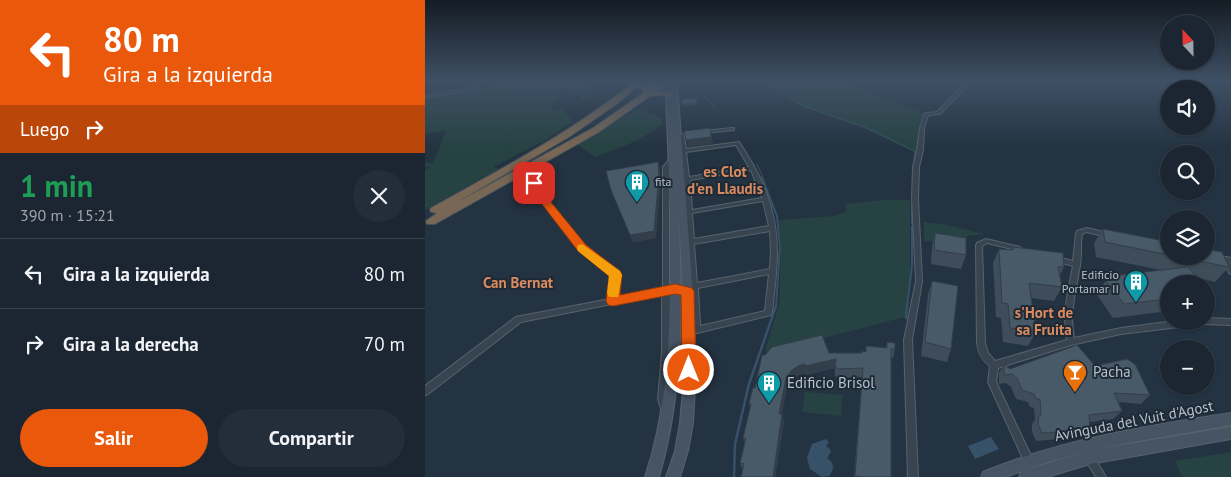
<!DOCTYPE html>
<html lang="es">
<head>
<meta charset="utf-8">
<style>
	body { margin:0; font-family:"PT Sans",sans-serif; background:#242e3a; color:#f1f3f6; height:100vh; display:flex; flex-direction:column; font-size:19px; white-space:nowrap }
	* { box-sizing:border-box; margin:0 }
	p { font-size:16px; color:#a0a5ac }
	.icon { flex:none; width:28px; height:28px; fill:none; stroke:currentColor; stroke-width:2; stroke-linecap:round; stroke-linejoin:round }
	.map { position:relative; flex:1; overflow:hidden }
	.sheet { display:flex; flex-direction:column; background:#1b2632; width:425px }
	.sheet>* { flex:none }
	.guide { background:#ea580c; color:#fff; overflow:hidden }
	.needle { width:32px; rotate:338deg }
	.controls { position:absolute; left:735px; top:15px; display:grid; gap:10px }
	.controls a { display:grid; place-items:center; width:55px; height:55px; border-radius:50%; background:#1b2632; box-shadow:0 1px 4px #0004,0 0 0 1px #39434d; font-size:25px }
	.pin { position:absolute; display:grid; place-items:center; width:42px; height:42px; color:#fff; margin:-21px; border-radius:10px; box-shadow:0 2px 8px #0006 }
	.me { position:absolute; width:55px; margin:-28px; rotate:0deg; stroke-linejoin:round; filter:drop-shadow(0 0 4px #0008) }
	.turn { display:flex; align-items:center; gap:18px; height:105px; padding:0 20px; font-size:22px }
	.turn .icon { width:65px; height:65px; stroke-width:2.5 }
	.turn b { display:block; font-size:35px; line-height:42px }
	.then { display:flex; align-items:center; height:48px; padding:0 20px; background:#0003; gap:10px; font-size:19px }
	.round { display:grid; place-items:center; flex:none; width:52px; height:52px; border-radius:26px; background:#242e3a }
	.headline { display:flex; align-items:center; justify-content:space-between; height:85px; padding:0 20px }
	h1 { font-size:30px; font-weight:700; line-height:38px; color:#1e9e55 }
	.action { display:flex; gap:10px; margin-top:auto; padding:10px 20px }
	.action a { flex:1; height:58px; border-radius:30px; background:#ea580c; color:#fff; font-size:20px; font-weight:700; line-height:58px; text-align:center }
	.action a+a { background:#242e3a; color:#f1f3f6 }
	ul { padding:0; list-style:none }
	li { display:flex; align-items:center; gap:15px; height:70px; padding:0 20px; border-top:1px solid #39434d }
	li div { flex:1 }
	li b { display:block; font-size:19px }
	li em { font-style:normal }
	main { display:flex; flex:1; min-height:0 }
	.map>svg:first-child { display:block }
</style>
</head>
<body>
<main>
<section class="sheet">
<div class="guide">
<div class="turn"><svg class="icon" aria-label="left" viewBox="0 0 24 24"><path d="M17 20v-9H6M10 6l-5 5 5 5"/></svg><div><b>80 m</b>Gira a la izquierda</div></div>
<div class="then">Luego<svg class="icon" aria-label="right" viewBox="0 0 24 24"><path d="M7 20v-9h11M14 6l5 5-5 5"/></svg></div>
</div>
<div class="headline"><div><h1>1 min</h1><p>390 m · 15:21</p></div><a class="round"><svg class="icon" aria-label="close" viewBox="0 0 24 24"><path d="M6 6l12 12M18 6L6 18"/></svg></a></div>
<ul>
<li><svg class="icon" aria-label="left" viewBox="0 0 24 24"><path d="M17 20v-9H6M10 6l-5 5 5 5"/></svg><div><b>Gira a la izquierda</b></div><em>80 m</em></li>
<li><svg class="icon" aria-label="right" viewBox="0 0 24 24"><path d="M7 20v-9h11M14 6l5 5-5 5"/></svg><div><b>Gira a la derecha</b></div><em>70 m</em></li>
</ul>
<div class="action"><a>Salir</a><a>Compartir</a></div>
</section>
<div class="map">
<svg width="806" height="477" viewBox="0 0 806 477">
	<rect width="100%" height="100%" fill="#243342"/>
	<path fill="#264242" d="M73,82H161L171,99L156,100L154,91L143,94L142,88L135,89L133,101L126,103L128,111L138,108L147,122L119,141L68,167L74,169L0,210V170L5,167H0V163H8L21,131L0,134V97L64,87Z
		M336,82H415L494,110L497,114L491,153L441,129L377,106Z
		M213,109L238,118L237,125L211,141L171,157L151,144Z
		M457,200H485V287L480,317L352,350L340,351L354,304L356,246L354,220L409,216L421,212V204Z
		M499,222L523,225L559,234L542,236L540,244L499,241Z
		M380,392L418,395L416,416L377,412Z
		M806,452V477H757L750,461Z"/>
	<path fill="#375169" d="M566,437L574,449L550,459L543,446Z
		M401,439L404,442L401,446L405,449L406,452L402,458C409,462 410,469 404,476L397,477L385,469L382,458L387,444Z"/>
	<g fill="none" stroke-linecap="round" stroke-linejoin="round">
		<path stroke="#375169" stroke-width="1" d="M267,82L290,108
			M337,82L379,106L440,127L490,151L488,167
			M332,164L338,178"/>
		<path stroke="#375169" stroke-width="2" d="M337,177L352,216L355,247L351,307
			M487,200V223
			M482,307L487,266V226"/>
		<path stroke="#375169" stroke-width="2.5" d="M481,318L482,306
			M309,477L310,444L324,384L351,306"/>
		<g stroke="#56636e" stroke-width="2">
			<path id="street" d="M542,82H546L515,114L503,115L499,128L498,150L494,167L493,199L497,281L487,340L493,477H483L479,340L491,281L487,199L488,167L492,150L495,128L499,114L501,113L512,112Z
				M54,87L56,88L55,89L0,97V95Z
				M307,128H309V130L279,133L277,132L279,131Z
				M255,134H257L259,135L261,149L314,142C337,176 352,209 352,252C352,272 349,293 347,313L346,315L264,335L261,334L260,332L261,330L268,328L266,292C261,295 251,291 245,293V352L241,399L244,409L243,412L240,413L237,412L233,399L237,352V294L96,322L3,394L0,395V386L91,317L185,299L188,276L155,250L110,192L106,183L109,169L111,168L114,170L112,183L115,191L159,246L193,273L194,275L192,297L238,289V167L245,159H249L250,160L244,167V287C251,286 260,286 266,290L259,179L255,135ZM311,145L324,167L264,177L261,152ZM326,170L337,198L267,210L265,180ZM338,201L344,226L269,239L267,213ZM345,231L346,251L345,269L272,283L269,244ZM344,274L340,311L275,326L273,288Z
				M662,228L683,233L684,235L681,237L662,232L657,234C655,244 657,255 655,265C651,290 644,313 649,338L696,328L750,321H781V318L806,319V325L779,324L696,334L646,345L573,368L571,382L608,460L606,463L603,465L600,463L563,382L565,366C557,360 553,353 552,343L551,245L552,243L561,239L595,247L598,249L595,251L562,243L557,246L560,343L563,353L570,361L642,340C637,314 643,292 648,266L630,261L629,259L630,257H632L648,261L651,233L652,231Z
				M781,253L806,258V262H805L806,264V274L804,273L798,261L779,257L781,256Z
				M664,452L667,454L681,477H671L659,457L661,454Z"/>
		</g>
		<g stroke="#56636e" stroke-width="2">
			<path id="secondary" d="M210,82H216L217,85C232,87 239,81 252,82L269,310L271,367L268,423L263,451L255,477H241L250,451L255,423L260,367L259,310L253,203C257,295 260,388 234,477H220C241,413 244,355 245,289C246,225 244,162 241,98L238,91L232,89L213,87ZM246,83L248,111C247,102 248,91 239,87Z
				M806,413V425L713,441L666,450L806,427V439L665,464L622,477H594L596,472L601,470L664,451L623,462L580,477H556L558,472C638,439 721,426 806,413Z"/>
		</g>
		<g stroke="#43505b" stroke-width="2">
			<path id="highway" d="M209,82H217L193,103L144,137L29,204L168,128L230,85L237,87L232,91L247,95L243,97L236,95L225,96L174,132L10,224H2L1,221L12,213L6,212L5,210L6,208C76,169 147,132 209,82Z"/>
		</g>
		<use href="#street" fill="#384551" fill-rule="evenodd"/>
		<use href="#secondary" fill="#465464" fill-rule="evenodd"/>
		<use href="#highway" fill="#786755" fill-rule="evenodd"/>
		<g stroke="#43505b" stroke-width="9" stroke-linecap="butt">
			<path id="highway-bridge" d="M221,91L231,82"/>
		</g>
		<use href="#highway-bridge" stroke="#786755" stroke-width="8"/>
	</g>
	<path fill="#3e4d59" d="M678,229L744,242V256H781L804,267L790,282L773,278L744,284V311L688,318L672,295L683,277H685L686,276L736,270L671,257L669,243Z
		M510,233L541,255L536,269L506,264L507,247Z
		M588,247L639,267L635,275L637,287L629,301L606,298L611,332L603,346L578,342L576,318L571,317L568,263L574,249L587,250Z
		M507,281L526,349L522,362L496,356L503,295Z
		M781,287L788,294L781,301Z
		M462,342L470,349L468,358H466V477H429L437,377L414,378L410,376V368L381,375L380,373L374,375L367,380L362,386L357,414L359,422L350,477H316L318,470L315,463L320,443L318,438L325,408L324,403L330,388L404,353H437L441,352L461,348Z
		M579,364L585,369L670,366L725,395L716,404L694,402L697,411L688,419L665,422V430L657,437L611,441L607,432V424L610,420L609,408L605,407L603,402L591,399L586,387L581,383L574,384V373Z"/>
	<path fill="#323e49" d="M272,98V105L258,107L257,104Z
		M285,128L288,144L263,147L261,140Z
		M233,162L235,169L236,183L231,238L208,243L205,235Z
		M411,359V368L381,375L380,366Z
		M380,364V373L374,375L367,380L362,386L356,422L354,414L361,378L366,371L373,366Z
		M357,414L359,422L350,477H348Z"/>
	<path fill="#485968" stroke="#323e49" d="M272,98V103L257,104V99Z
		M285,128L286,137L261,140L259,131Z
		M233,162L234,175L229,231L205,235L186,190L181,171Z
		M678,229L744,242V255L680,242Z
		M510,233L541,238V255L509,250Z
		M588,247L638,253L639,267H633L637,287L604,283L611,332L585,328L583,304L577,303L574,249L588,250Z
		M781,249L797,252L804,267L749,256H781Z
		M763,267L778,284H744V299L699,304L681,281L685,280L683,277H687L686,276Z
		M507,281L533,286L526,349L500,342Z
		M781,287L788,294L781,295Z
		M397,335L404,353H437V351L441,352V346L462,348V342L470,343V349H466V477H437L430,476L438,368L414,369L410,367L411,359L380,366V364L373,366L366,371L361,378L354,414H357L348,477H316L319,464L315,463L321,438H318L326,404L324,403L328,388H330L337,355H340L347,347Z
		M652,345L670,366L702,359L710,364L725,395L689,393L697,411L664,415L665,430L617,433L613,424L614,416L616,415L615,399H611L609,394L597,390L592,378L587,374L579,375V364L585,369Z"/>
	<linearGradient id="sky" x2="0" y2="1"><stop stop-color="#141c24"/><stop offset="0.55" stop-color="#3f5065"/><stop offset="1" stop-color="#3f5065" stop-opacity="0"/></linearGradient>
	<rect width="806" height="148" fill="url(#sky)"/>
	<path fill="#ea580c" stroke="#983908" d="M109,180L112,181L116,190L161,245L195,271L197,275L195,295L250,284L267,288L269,291L271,370L269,375L264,377L259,375L257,370L256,295L250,294L188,306L183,305L181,301L184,276L153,251L107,191L104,183Z"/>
	<path fill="#f59e0b" d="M157,244L195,271L197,275L193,297H184L182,293L184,276L153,251L152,248L153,245Z"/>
	<defs>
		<g id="building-pin" transform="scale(1.25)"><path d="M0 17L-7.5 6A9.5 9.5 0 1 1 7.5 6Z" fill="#0f9aa8" stroke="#1d2a36"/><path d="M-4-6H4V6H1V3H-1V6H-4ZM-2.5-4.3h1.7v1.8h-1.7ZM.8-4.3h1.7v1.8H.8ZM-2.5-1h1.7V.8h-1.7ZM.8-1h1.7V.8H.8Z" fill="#fff"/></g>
		<g id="bar-pin" transform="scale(1.25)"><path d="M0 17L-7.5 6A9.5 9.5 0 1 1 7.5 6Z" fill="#e8710a" stroke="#1d2a36"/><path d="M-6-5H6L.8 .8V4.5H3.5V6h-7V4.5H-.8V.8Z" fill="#fff"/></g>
	</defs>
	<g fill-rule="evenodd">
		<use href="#building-pin" x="212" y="182"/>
		<use href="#building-pin" x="711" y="282"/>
		<use href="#bar-pin" x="650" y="372"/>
		<use href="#building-pin" x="344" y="383"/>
	</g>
	<g text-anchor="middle" stroke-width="4" stroke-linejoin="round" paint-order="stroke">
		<g font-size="12" fill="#b5c0cb" stroke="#1d2a36" text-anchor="start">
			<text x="230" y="186">fita</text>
			<text x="694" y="279" text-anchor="end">Edificio<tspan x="694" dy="14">Portamar II</tspan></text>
		</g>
		<g font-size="15" font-weight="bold" fill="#db8a60" stroke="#1d2a36">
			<text x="300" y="177">es Clot<tspan x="300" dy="17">d'en Llaudis</tspan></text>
			<text x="93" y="288">Can Bernat</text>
			<text x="619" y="318">s'Hort de<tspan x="619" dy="17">sa Fruita</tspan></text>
		</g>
		<g font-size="15" fill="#b5c0cb" stroke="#1d2a36" text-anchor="start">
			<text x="668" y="377">Pacha</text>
			<text x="362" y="388">Edificio Brisol</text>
		</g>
		<g font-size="15" fill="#b5c0cb" stroke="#1d2a36">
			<text transform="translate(709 421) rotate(-11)" y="5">Avinguda del Vuit d'Agost</text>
		</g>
	</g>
</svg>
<div class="controls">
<a><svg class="needle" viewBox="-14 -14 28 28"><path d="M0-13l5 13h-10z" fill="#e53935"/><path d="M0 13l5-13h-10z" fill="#a0a5ac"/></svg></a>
<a><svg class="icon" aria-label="sound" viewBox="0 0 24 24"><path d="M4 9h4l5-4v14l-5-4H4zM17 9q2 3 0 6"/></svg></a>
<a><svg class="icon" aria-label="search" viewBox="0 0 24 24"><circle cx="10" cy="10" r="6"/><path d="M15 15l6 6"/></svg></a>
<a><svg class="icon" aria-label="layers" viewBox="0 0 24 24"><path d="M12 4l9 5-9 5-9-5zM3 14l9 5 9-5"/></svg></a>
<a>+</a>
<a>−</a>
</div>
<div class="pin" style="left:109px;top:183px;background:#d93025"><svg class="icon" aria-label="arrive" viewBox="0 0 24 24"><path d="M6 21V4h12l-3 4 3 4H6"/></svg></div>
<svg class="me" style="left:264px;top:370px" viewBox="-20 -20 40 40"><circle r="17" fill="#ea580c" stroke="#fff" stroke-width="3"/><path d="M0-11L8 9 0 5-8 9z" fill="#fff"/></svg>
</div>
</main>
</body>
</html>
